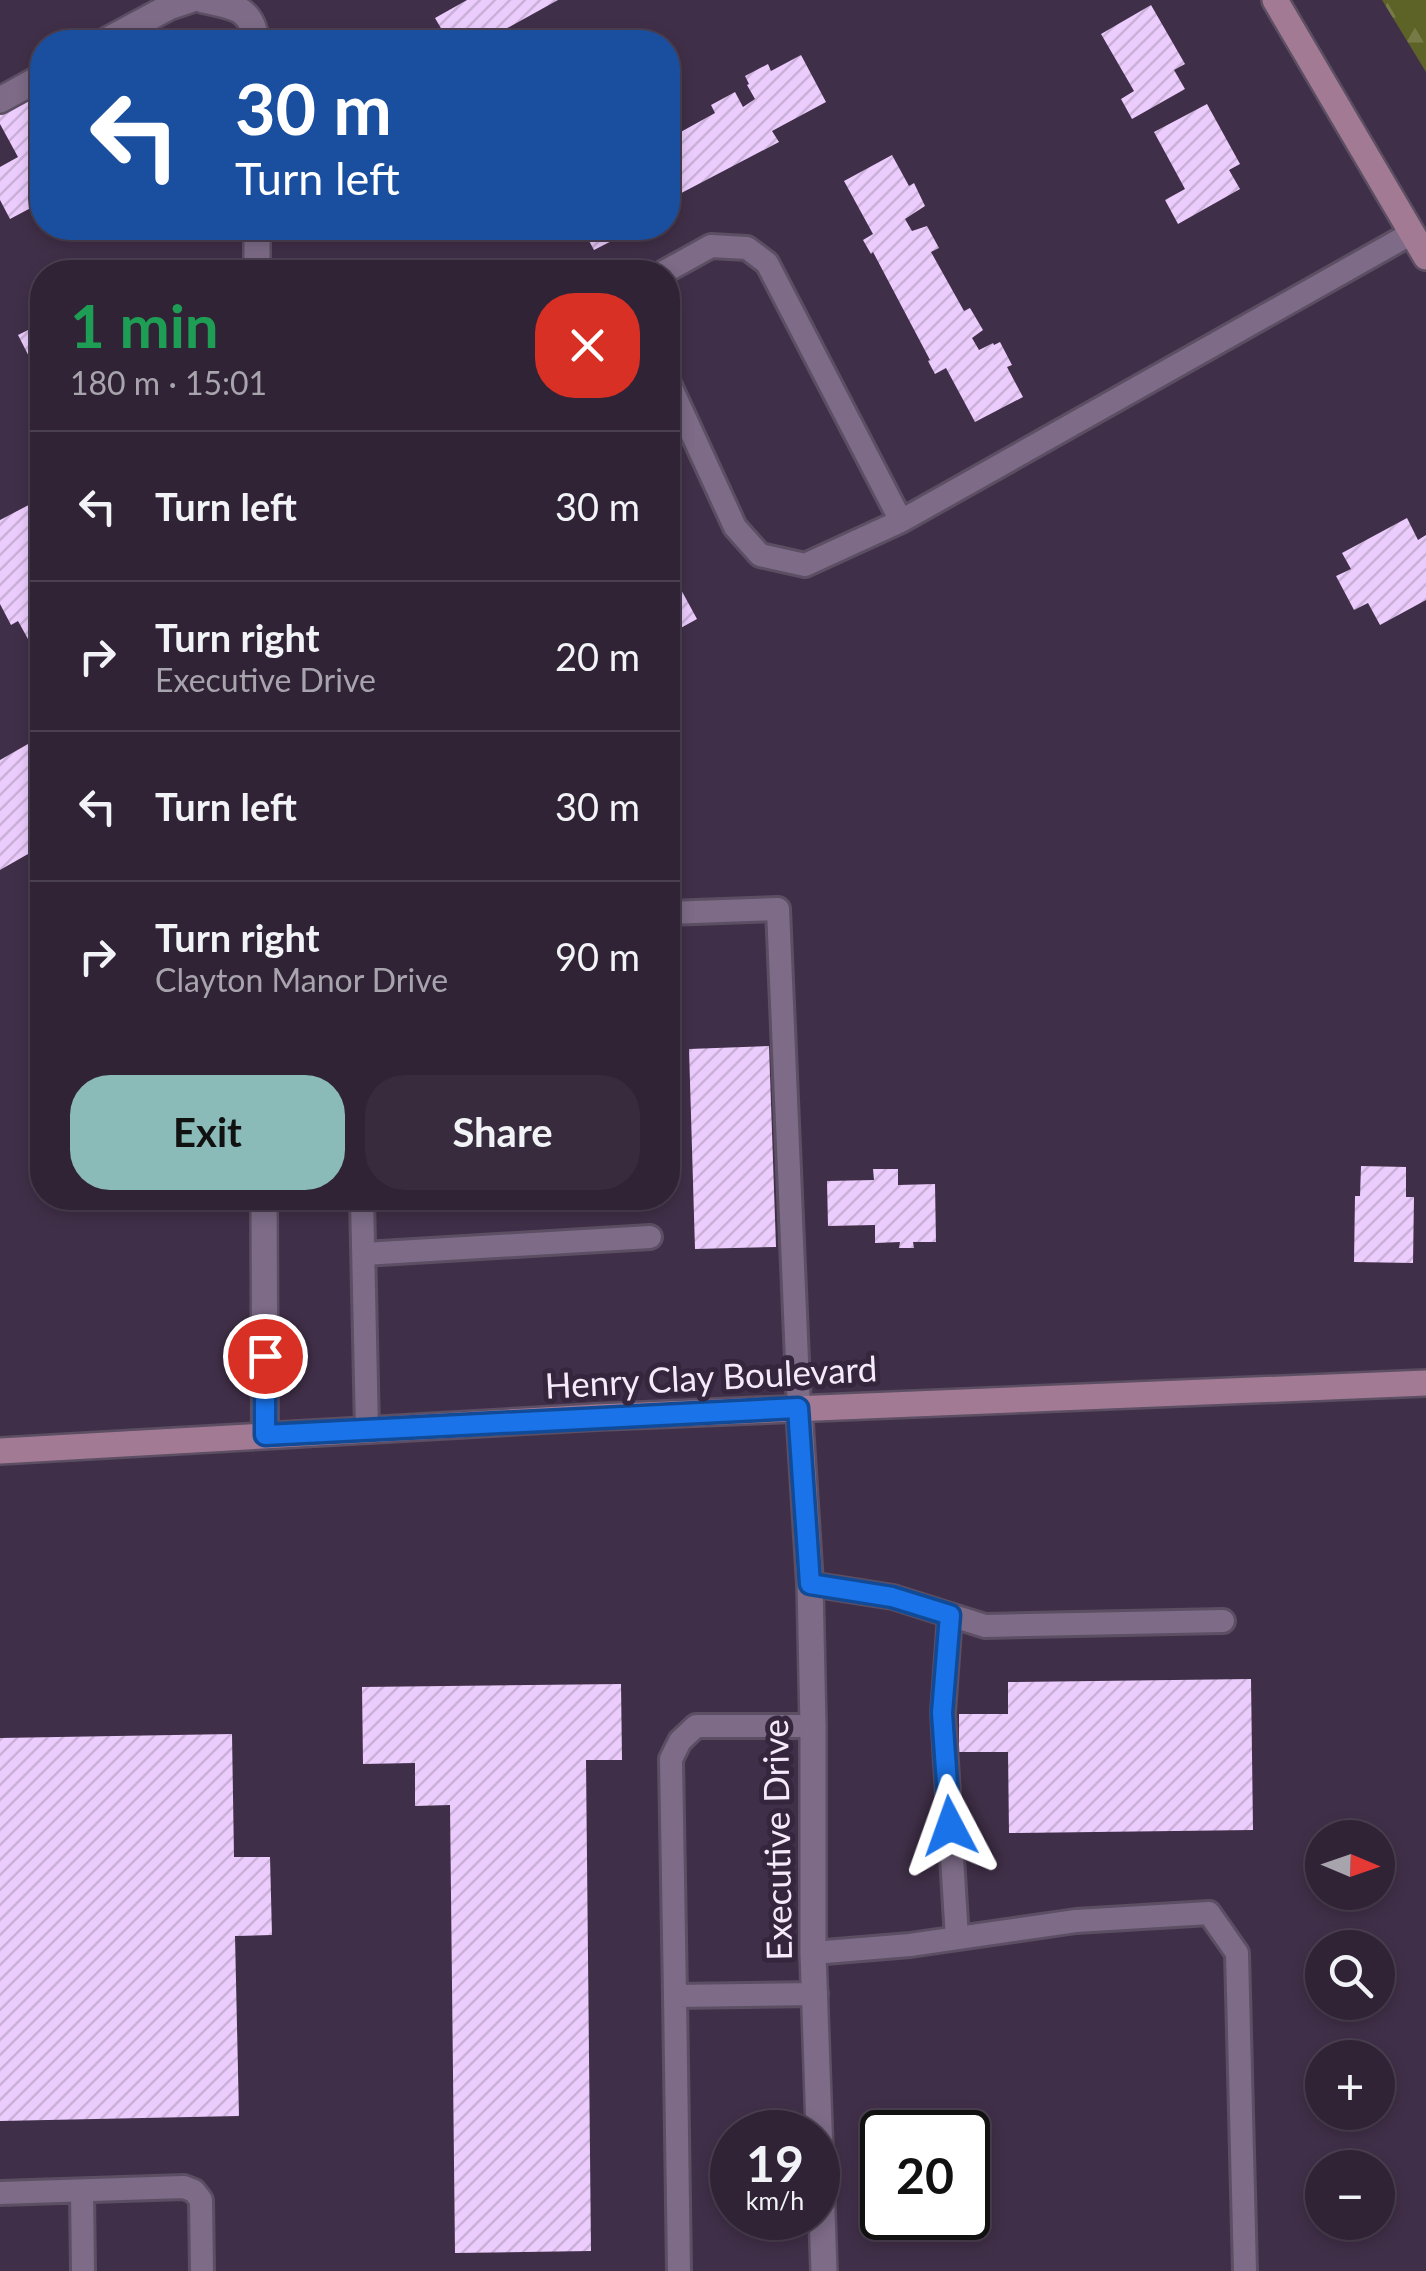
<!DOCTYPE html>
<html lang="en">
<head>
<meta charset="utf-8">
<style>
	body { margin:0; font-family:Lato,sans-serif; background:#382b3e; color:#f1f3f6; height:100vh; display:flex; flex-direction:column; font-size:38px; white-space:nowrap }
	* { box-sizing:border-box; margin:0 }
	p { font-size:32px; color:#a8a4ad }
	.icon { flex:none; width:55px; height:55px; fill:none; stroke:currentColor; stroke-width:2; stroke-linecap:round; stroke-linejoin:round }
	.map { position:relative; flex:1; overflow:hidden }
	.panel { position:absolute; left:30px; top:260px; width:650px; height:950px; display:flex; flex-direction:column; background:#302336; border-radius:40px; box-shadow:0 5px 15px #0003,0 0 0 2px #4b4051 }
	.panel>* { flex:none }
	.hud { position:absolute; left:30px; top:30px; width:650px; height:210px; border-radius:40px; box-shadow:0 5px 15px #0003,0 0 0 2px #4b4051; background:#1a4fa0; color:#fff; overflow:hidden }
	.needle { width:65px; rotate:92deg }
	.tools { position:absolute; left:1305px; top:1820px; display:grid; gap:20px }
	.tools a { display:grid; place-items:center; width:90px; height:90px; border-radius:50%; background:#302336; box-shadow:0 5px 15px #0003,0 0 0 2px #4b4051; font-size:50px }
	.speed { position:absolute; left:710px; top:2110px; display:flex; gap:20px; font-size:50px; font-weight:700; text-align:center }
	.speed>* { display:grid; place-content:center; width:130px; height:130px; border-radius:50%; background:#302336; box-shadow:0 5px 15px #0003,0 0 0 2px #4b4051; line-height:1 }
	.speed small { font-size:25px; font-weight:400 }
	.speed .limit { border:5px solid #111; border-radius:15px; background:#fff; color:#111 }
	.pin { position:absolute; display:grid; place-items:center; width:85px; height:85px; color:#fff; margin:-42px; border:5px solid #fff; border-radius:50%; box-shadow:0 2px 10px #0007 }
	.me { position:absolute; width:110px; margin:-55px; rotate:356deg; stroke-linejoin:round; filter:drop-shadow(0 0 8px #0008) }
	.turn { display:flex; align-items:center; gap:35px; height:210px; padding:0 40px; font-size:45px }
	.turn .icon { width:130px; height:130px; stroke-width:2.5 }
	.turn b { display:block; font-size:70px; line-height:85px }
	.round { display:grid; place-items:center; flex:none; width:105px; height:105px; border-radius:40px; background:#382b3e }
	.overview { display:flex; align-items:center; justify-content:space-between; height:170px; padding:0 40px }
	h1 { font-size:60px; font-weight:700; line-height:75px; color:#1e9e55 }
	.cta { display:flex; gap:20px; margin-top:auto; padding:20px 40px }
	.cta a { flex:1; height:115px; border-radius:40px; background:#8bbbb9; color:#111; font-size:40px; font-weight:700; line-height:115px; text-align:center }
	.cta a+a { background:#382b3e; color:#f1f3f6 }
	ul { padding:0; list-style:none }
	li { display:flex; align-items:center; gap:30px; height:150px; padding:0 40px; border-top:2px solid #4b4051 }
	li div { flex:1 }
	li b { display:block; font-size:38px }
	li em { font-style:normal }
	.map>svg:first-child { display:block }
</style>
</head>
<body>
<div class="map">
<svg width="1426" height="2271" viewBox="0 0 1426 2271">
	<defs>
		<pattern id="forest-firs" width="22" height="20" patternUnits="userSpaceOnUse" patternTransform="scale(2.5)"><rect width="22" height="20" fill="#5d6326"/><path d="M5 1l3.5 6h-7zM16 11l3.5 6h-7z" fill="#757a46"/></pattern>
		<pattern id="building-hatch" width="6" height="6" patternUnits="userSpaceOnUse" patternTransform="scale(2.5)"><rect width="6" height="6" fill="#ecccfd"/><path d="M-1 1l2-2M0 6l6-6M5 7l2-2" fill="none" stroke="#cbb1d9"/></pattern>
	</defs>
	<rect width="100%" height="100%" fill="#402f48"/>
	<path fill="url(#forest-firs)" d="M1382,0H1426V72Z"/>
	<path fill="url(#building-hatch)" d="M467,0H558L482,42H449L435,18Z
		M1151,5L1185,64L1174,70L1185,89L1132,119L1121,99L1134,91L1101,34Z
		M801,55L826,102L772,131L779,142L668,200V139L715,113L711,105L735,92L743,107L755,99L747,85L749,84L745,76L768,64L771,71Z
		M42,92V202L10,219L0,200V167L18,157L0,124V114Z
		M1207,104L1240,164L1229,170L1240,189L1178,224L1165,200L1185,189L1154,132Z
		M892,155L909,186L914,183L925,206L905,219L912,231L927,226L939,248L931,252L964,311L970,308L983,330L972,338L979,350L993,343L994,345L1000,342L1012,365L1007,367L1023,397L975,422L946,368L935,374L928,361L930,360L873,252L871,254L863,240L873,234L844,181Z
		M582,228H637L594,250Z
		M42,323V382L18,335Z
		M42,498V631L28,639L18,621L11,625L0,604V520Z
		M1407,518L1418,540L1426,535V600L1380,625L1368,603L1354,610L1336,576L1351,569L1342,553Z
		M672,573L697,619L668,635V576Z
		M42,736V846L0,870V760Z
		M769,1046L776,1247L695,1249L689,1049Z
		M1361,1166L1406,1167V1197H1414L1413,1263L1354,1262L1355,1196H1360Z
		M873,1169H898V1185L935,1184L936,1242H913L914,1248H899L900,1242L875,1243V1225L828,1226L827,1181L874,1180Z
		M1251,1679L1253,1830L1009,1833L1008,1752H959V1714H1008V1682Z
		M621,1684L622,1760H586L591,2251L455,2253L450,1805L415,1806V1763L363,1764L362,1687Z
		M232,1734L234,1857H270L272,1935L235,1936L239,2116L0,2121V1738Z"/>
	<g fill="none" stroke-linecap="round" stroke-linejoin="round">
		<g stroke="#5c4e63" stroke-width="28">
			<path id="lane" d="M664,272L711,246L747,248L767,263L901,521
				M668,381L735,527L760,555L805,565L901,521L1412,233
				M668,913L778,909L799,1408
				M362,1198L367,1430
				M364,1254L650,1237
				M810,1584L893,1597L985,1626L1223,1621
				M950,1615L943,1713L957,1938
				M813,1726H696L680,1741L671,1759L675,1996L816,1994
				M813,1953L910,1945L1076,1921L1209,1913L1237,1953L1245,2271
				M675,1996L679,2271
				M82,2191L83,2271
				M0,2193L184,2187L194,2191L201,2200L202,2271"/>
		</g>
		<g stroke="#5c4e63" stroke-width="30">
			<path id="street" d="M203,0C232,6 253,7 256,42
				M104,42L169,7L190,0
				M0,100L42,77
				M257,228V272
				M264,1198L265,1435
				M799,1408L810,1584L813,1726V1953L824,2271"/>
		</g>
		<g stroke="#5c4e63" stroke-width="30">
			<path id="secondary" d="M1275,0L1426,257
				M0,1451L596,1417L1426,1383"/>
		</g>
		<use href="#lane" stroke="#7d6b87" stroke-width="22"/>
		<use href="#street" stroke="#7d6b87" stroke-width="25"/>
		<use href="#secondary" stroke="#a27a94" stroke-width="25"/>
	</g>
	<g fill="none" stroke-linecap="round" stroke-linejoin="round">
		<g stroke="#114b97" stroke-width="25">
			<path id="route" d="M265,1356V1435L798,1408L810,1584L892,1597L950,1615L942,1713L950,1826"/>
		</g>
		<use href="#route" stroke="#1a73e8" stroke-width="18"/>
	</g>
	<g text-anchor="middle" stroke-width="10" stroke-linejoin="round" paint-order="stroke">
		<g font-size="35" fill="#f4eafa" stroke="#35253d">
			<text transform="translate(711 1378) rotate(-3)" y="12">Henry Clay Boulevard</text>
			<text transform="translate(778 1840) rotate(-91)" y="12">Executive Drive</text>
		</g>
	</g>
</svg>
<div class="tools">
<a><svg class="needle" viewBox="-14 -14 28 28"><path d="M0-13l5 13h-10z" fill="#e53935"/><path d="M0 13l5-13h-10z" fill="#a8a4ad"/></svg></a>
<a><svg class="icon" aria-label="search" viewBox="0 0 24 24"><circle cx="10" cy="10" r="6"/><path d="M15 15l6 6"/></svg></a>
<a>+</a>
<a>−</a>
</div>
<div class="speed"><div>19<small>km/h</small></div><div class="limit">20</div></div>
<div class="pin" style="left:265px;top:1356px;background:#d93025"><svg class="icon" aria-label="arrive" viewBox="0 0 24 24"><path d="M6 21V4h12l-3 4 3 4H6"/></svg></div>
<svg class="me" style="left:950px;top:1826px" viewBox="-20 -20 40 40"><path d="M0-17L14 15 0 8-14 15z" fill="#1a73e8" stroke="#fff" stroke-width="4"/></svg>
<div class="hud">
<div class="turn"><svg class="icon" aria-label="left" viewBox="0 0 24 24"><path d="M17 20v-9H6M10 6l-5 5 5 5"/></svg><div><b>30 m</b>Turn left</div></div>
</div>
<section class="panel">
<div class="overview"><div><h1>1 min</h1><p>180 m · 15:01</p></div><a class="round" style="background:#d93025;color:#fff"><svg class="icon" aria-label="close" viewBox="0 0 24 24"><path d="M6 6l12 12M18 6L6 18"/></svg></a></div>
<ul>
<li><svg class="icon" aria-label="left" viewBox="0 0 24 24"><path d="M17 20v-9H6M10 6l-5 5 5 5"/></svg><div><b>Turn left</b></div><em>30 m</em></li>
<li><svg class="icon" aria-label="right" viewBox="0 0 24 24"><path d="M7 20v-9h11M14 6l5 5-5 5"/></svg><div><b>Turn right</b><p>Executive Drive</p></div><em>20 m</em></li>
<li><svg class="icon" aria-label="left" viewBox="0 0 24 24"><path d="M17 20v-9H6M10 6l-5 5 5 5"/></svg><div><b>Turn left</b></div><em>30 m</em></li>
<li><svg class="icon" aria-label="right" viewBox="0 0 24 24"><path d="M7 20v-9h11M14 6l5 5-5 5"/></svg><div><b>Turn right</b><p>Clayton Manor Drive</p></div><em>90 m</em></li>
</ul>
<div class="cta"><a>Exit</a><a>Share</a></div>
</section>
</div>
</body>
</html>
